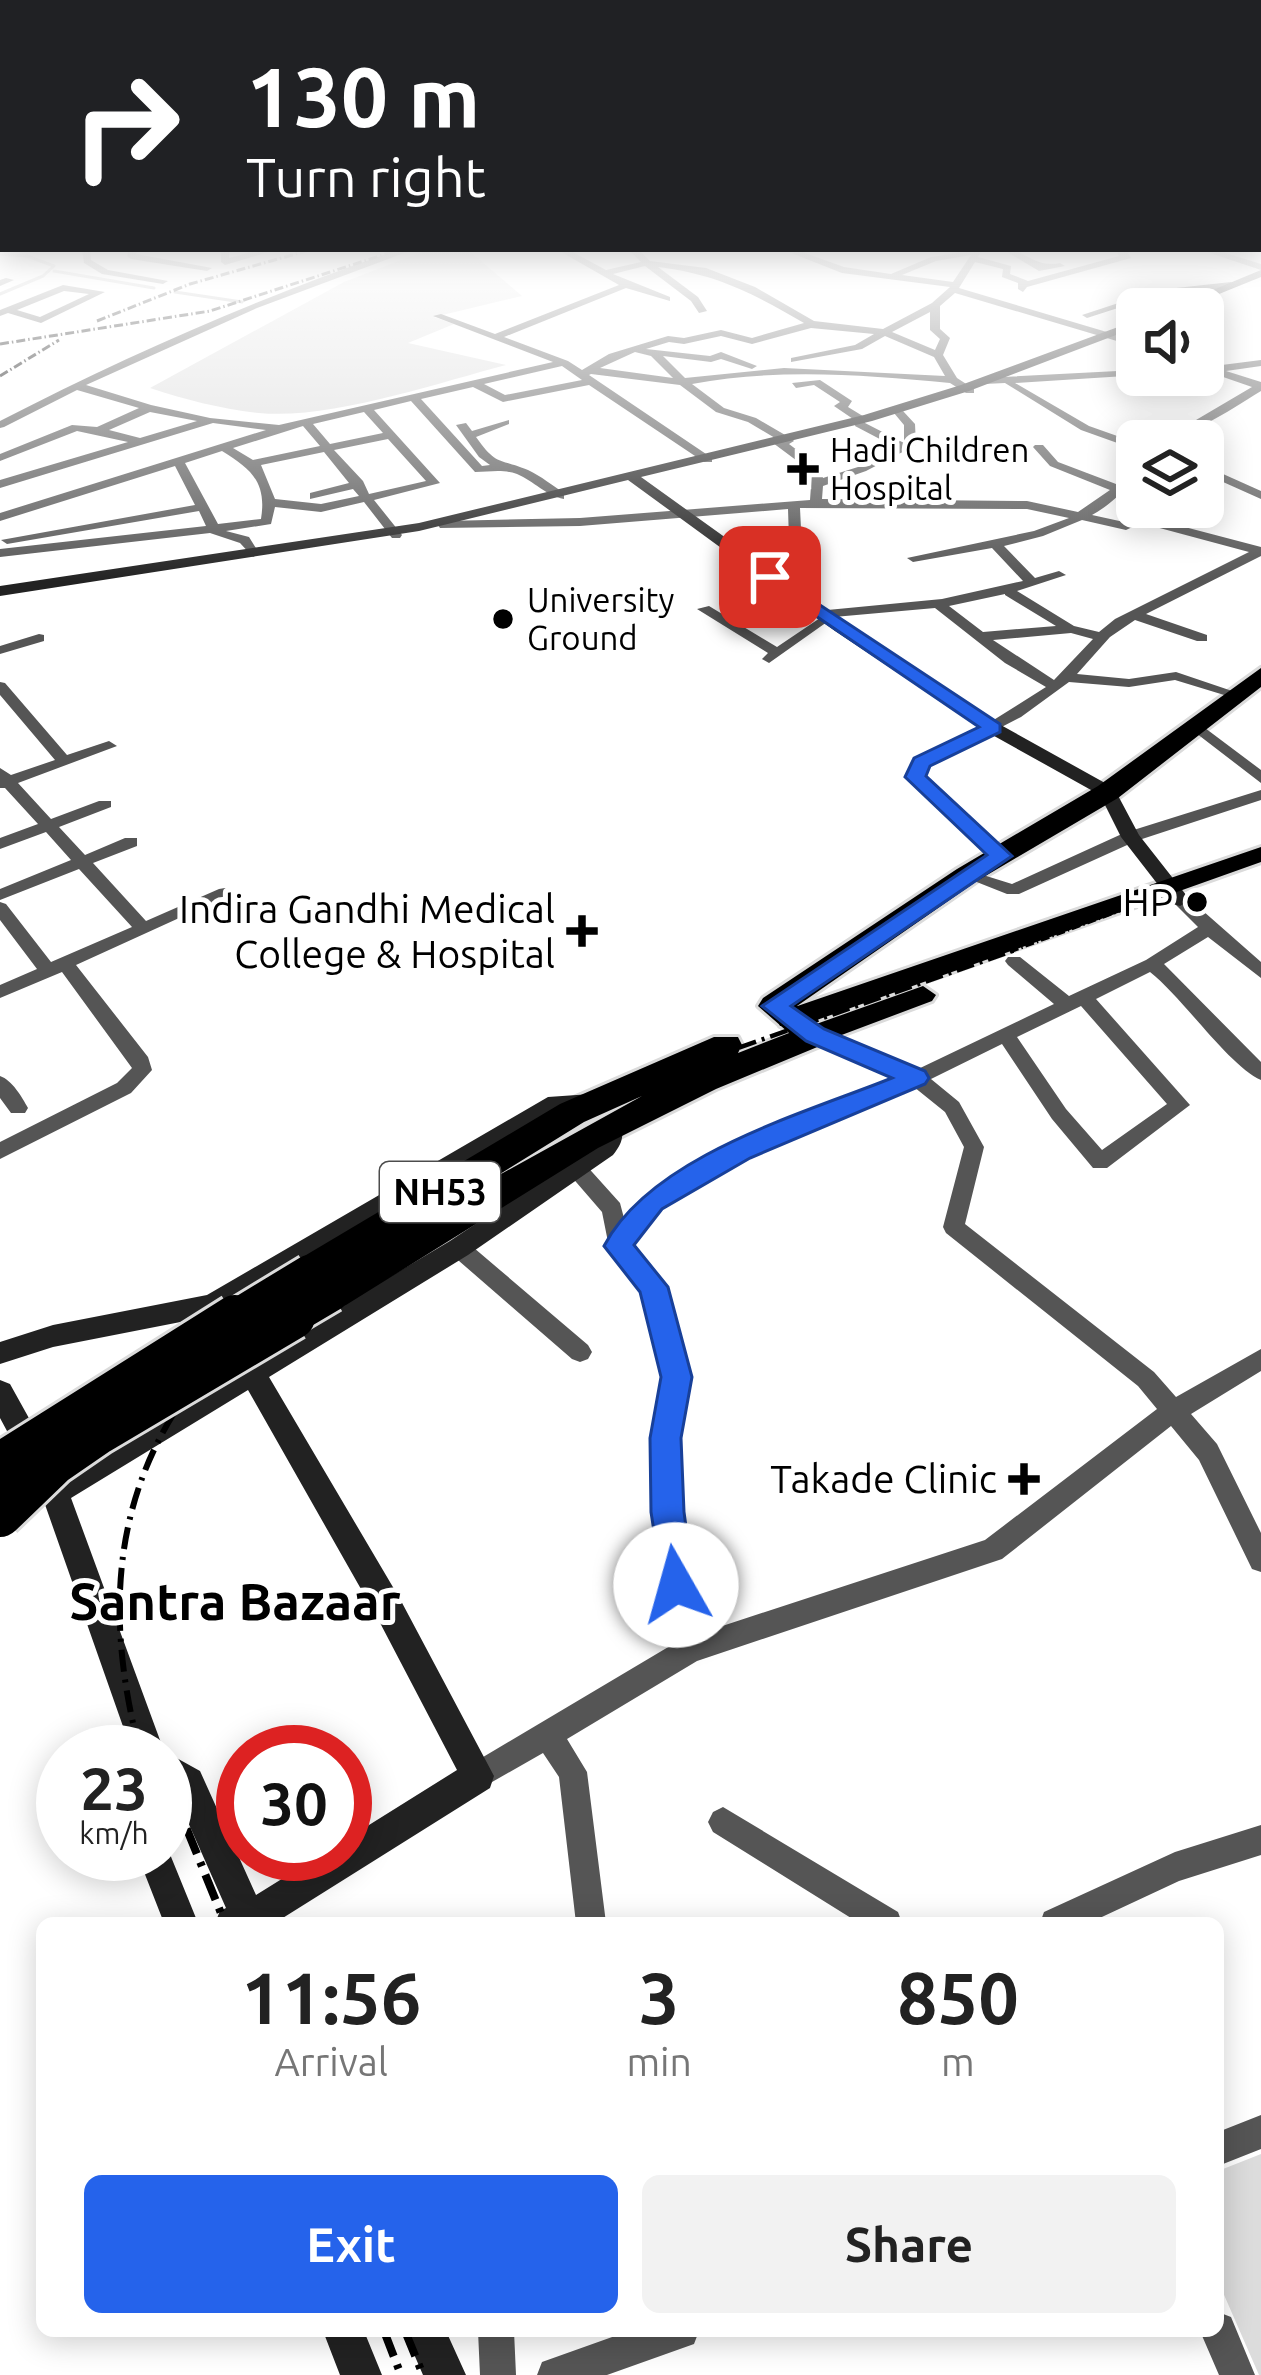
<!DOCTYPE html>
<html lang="en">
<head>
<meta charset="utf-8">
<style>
	body { margin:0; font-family:Ubuntu,sans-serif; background:#f2f2f2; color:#222; height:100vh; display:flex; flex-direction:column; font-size:45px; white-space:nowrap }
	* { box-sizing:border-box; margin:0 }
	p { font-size:39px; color:#767676 }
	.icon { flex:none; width:66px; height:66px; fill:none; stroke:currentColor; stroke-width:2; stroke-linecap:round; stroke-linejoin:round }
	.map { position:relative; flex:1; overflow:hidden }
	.drawer { position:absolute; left:36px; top:1917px; width:1188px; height:420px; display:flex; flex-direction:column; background:#fff; border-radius:18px; box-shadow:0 6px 30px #0003 }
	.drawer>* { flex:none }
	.guide { position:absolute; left:0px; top:0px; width:1263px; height:252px; box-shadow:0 6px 30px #0003; background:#202124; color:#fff; overflow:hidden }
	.controls { position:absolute; left:1116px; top:288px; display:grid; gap:24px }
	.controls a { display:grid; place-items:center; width:108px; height:108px; border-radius:18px; background:#fff; box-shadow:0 6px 30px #0003; font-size:60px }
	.speed { position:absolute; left:36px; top:1725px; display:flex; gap:24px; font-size:60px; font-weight:700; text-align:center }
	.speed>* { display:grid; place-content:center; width:156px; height:156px; border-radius:50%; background:#fff; box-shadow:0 6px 30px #0003; line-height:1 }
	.speed small { font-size:30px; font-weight:400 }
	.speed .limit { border:18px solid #d22; background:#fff; color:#111 }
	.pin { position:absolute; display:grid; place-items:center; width:102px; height:102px; color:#fff; margin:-51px; border-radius:24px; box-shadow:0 6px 18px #0006 }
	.me { position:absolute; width:132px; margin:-66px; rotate:353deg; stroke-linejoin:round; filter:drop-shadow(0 0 9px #0008) }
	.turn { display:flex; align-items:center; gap:42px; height:252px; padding:0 48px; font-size:54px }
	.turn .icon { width:156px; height:156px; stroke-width:2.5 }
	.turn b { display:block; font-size:84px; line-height:102px }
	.eta { display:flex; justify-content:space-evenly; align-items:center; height:204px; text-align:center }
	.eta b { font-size:72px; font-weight:700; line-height:84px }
	.cta { display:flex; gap:24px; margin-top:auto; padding:24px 48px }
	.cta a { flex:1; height:138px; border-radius:18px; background:#2563eb; color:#fff; font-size:48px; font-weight:700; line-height:138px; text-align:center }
	.cta a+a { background:#f2f2f2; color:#222 }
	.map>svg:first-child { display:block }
</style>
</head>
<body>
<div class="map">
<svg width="1261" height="2375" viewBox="0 0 1261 2375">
	<rect width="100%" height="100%" fill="#fff"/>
	<path fill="#dcdcdc" d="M430,249H467L522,296L434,317L454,324L408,343L506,365C437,383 330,420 259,413C222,409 186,400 150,388L344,282Z
		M1261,2154V2375H1259L1218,2281V2171Z"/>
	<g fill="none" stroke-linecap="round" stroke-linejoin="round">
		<path stroke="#a3a3a3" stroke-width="3" d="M0,254L27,256L54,266L43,276L0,294
			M54,271L154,288
			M175,292L242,302"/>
		<g stroke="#dbdbdb" stroke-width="6">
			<path id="primary" d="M1261,847V862L800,1026H780L777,1019L780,1012Z
				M923,986L936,995L932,1001L815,1045L801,1035L805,1028Z"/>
		</g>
		<g stroke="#dbdbdb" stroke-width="6">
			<path id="highway" d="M1261,668V687L1118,798L977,881L797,1006L831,1035L827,1043L716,1089L598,1148L346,1305L332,1310L318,1305L313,1294L318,1285L296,1283L290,1272L296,1261L560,1104L714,1037H738L742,1045L738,1053L789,1033L758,1006L763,998L957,869L1098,786ZM642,1096L492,1179L584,1122Z"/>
		</g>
		<path fill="#555" fill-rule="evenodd" d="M82,249H90L91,260L108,270L168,281L163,284L102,274L84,263Z
			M129,249H138L136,254L212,268L207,271L131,259L127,256Z
			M221,249H229V258L263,249H279L225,265L221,262Z
			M401,249H415L257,308L86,385L151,405L210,418L279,425L553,362L433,316L441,314L495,334L619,285L556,249H567L606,270L641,262L628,249H638L650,261L706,268L755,287L814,321L883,329L932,303L950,287L842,273L781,249H794L844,267L891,274L931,257L983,249L978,257L1011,266L1010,274L1028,281L1119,256L1117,253L1133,249L1128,253L1131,258L1027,287L1023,292L1018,289V283L1002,277L1003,269L975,262L959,288L1137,341V347L955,293L940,306V329L950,338L943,355L957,378L974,389V393H966L950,383C864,375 778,368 692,384L724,408L756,418L792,439L794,441L789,444L822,469L823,478L858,467L895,447L855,426L856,421L834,406L840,402L814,385L796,388L792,383L820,380L852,401L848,407L866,418L865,423L904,443V425L894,413L903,411L915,424L916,445L866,471L823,486L822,499L1027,501L1078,512L1110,490L1050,466L1033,447L1035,445H1043L1058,462L1116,484L1137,458C1137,483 1113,503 1092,515L1124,522L1139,515L1261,547V556L1146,614L1207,635V641H1197L1135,620L1110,637L1077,674L1129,679L1176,672L1241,694L1234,698L1175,680L1129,687L1069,682L1021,717L928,765L924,776L1009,856L1007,860H995L908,777L916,759L992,721L1046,687L1005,663L935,608L834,617L769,663L762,659L768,653L697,609L709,606L777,647L820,618L815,614L817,611L942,599L1023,581L992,548L913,562L907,558L1034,531L1069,518L1027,509L800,508L803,570L815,591L809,597L813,603L806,607L795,596L801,590L790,570L788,509L580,526L440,528L438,525L444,521L580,518L810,500L812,472L773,443L775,438L748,422L716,412L680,385L591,374L589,375L712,458V462H704L589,385L503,402L473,387L421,399L482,466L490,465L479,457L456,425L466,423L472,431L509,420V424L476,437C497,467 500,458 528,470C541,476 553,486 564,493V499C546,496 534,481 517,474C502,469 490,472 475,472L411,401L374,410L440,483L374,500L402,535L400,538H392L364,502L321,512L275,507L271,524L226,531L249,537L259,553L253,557L240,543L210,533L0,557V549L206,526L199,511L7,544L1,540L195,505L175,466L0,521V513L266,430L213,423L0,488V480L128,442L77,431L0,461V454L72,425L97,427L139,408L77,390L4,427L0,428V421C128,355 262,296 401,249ZM971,255L953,282L902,275L936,261ZM645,266L691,301L699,313L707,311L698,297L658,267C717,274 754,294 804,323L752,338L721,330L684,338L668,336L609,354L582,370L568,361L504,337L626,288L670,301V297L613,274ZM930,312V330L940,339L935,350L892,332ZM811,328L874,334L855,345L791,358V362L862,349L885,336L934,357L945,376L784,368L685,378L663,356L711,362L721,359L752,369L757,366L721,352L710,356L646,349L669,342L684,344L721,336L752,344ZM635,352L651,356L673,378L600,368ZM562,366L582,380L505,395L484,384ZM150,412L197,421L140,438L109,430ZM364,412L383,433L330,444L313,424ZM303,426L320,446L253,460L233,448ZM388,439L426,481L369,494L363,481L334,450ZM222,451C251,469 267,482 261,519L218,524L185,463ZM324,452L349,483L310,493V499L353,489L359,496L321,504L275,499L261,465ZM1082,520L1126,530L1141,523L1249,552L1115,619L1099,632L1074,626L1017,591L1066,575L1059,571L1035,578L1004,546L1043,536ZM1005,594V595L1056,626L983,632L949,606ZM1071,633L1093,639L1054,680L993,640Z
			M1002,249C1028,249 1031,268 1060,263L1065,266L1039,271Z
			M1198,249H1213L1261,264V270Z
			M6,278L14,280L0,286V280Z
			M1231,282L1234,287L1158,295L1087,318L1082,315L1158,290Z
			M63,285L105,292L41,323L8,313L0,316V310ZM64,291L89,294L40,317L17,310Z
			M1261,360V366L1226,371L1261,382V391C1226,412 1187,441 1145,441L1196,420L1252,387L1203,370V363L1214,366Z
			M1137,370V375H1141L1015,383L1089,426L1137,443V450L1081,430L1005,383L984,384L979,381L984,378Z
			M1203,465L1261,491V499L1203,473Z
			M39,634L44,635V641L0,654V646Z
			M0,682L5,683L67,755L109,741L117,746L18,783L51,819L99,801H111V807L59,827L85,855L125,838H137V846L93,863L146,921L219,889L225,888L234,893L76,965L148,1057L152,1070L131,1093L0,1159V1142L117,1083L132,1068L62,972L0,998V985L37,969L0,920V902L6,904L51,962L132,927L79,869L0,900V889L71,860L46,832L0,849V838L38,824L5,788H0V768L11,775L55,760L0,695Z
			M1197,722L1261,770V783L1192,730V724Z
			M1261,790V800L1136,841L1019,894H1007L959,875L967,870L1012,884L1124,833Z
			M1180,894L1186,896L1261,962V978L1208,937L1164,964L1261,1062V1080C1229,1066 1183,998 1150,972L1096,999L1190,1105L1107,1168H1093L1052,1119L1002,1044L931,1079L959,1102L984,1147L965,1224L1154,1372L1176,1397L1261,1349V1371L1191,1414L1217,1444L1261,1533V1572L1252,1569L1199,1460L1171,1426L1002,1559L697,1661L567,1739L587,1772L606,1923H576L559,1777L543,1753L478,1790L468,1786L464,1776L468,1766L675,1643L655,1512L654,1438L664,1377L643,1291L610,1252L602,1212L570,1175L567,1169L570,1163H584L620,1203L625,1222C681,1152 814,1112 897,1078L808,1040L805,1035L808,1030H822L916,1070L1054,1004L1008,965L1005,961L1008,957H1020L1069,996L1146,960L1198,927L1171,900ZM1081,1006L1167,1104L1102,1150L1066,1109L1017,1037ZM914,1087L945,1112L964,1147L943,1227L946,1233L1138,1386L1157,1409L985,1540L701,1633L681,1512L678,1438L688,1377L664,1287L631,1246L660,1208L747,1157Z
			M0,1076C12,1080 22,1097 28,1108L25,1113H11L0,1098Z
			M459,1239L467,1242L588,1345L592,1352L588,1359L580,1362L572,1359L451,1254L448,1248L451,1242Z
			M723,1807L898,1912L902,1923H859L713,1832L708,1822L713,1812Z
			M1261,1825V1855L1179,1881L1089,1923H1040L1044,1912L1175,1852Z
			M1261,2115V2149L1218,2166V2132Z
			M1218,2312L1231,2317L1255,2375H1219L1200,2331H1218Z
			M478,2331H514L516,2375H480Z
			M629,2331H699L694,2344L607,2375H537L542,2362Z"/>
		<path fill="#222" fill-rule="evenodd" d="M1261,270V277L1182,309H1167Z
			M1137,320V327L969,391L872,421L641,477L847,625L999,724L1114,788L1139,835L1190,900L1180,906L1173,904L1121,837L1100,795L987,732L835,631L628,480L419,531L0,596V586L419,523L864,415L961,385Z
			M591,1094L599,1096L602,1102L599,1108L560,1111L229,1309L257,1356L450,1241L597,1143L602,1120H618C626,1134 622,1144 613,1155L468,1255L269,1377L400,1599L494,1776L490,1788L278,1921L215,1923L220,1911L226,1908L176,1795L165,1787V1752H132L42,1496L0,1418V1380L10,1384L60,1474L236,1369L206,1317L53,1347L0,1364V1342L53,1325L207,1295L548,1097ZM248,1390L378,1619L457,1770L345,1840V1854H322L256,1895L200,1771L164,1751L71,1498Z
			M165,1842L198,1923H164L137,1854H165Z
			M323,2331H364L382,2375H340Z
			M404,2331H446L466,2375H423Z"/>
		<use href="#primary" fill="#000" fill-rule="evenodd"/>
		<use href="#highway" fill="#000" fill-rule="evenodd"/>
		<path stroke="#000" stroke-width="3" stroke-dasharray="9 3 1.5 3" stroke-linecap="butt" d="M97,321L190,284L313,249
			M0,344L210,311L401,249
			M0,376L59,340
			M1010,952L1261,858"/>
		<path stroke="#000" stroke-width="4.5" stroke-dasharray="18 6 3 6" stroke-linecap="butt" d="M251,1320L330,1261L587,1110L727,1052L1018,949"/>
		<path stroke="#000" stroke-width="6" stroke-dasharray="22 8 3 8" stroke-linecap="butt" d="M140,1752C95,1581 121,1440 255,1317
			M165,1775L169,1786"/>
		<path stroke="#000" stroke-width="8" stroke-dasharray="27 9 4.5 9" stroke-linecap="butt" d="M168,1783L225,1923
			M384,2331L401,2375
			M405,2331L423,2375"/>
		<g stroke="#dbdbdb" stroke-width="40" stroke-linecap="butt">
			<path id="highway-bridge-far1" d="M230,1320L309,1272
				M288,1320L332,1294"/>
		</g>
		<g stroke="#dbdbdb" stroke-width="50" stroke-linecap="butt">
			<path id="highway-bridge" d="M0,1465L235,1317
				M0,1515L54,1463L99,1432L293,1317"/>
		</g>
		<use href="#highway-bridge-far1" stroke="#000" stroke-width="34"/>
		<use href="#highway-bridge" stroke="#000" stroke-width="44"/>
	</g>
	<linearGradient id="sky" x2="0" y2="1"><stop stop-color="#8cadcc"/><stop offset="0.43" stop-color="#fff"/><stop offset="1" stop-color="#fff" stop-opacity="0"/></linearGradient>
	<rect width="1261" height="582" fill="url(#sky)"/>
	<path fill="#2563eb" stroke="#184099" stroke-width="3" d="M770,572L1000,724V732L930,766L926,776L1012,856L791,1006L824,1029L925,1071L929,1078L925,1084L750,1158L662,1209L634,1245L668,1287L692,1377L681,1438L684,1512L694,1585L689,1596L676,1601L664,1596L651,1512L650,1438L661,1377L640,1292L604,1246C651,1156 802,1114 892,1078L806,1041L762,1006L987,855L905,777L914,758L979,727L763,580L761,577Z"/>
	<g fill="#000" stroke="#fff" stroke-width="4.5">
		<path d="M797 451h12v12h12v12h-12v12h-12v-12h-12v-12h12z"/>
		<circle cx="503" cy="619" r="12"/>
		<circle cx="1197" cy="902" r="12"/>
		<path d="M576 913h12v12h12v12h-12v12h-12v-12h-12v-12h12z"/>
		<path d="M1018 1461h12v12h12v12h-12v12h-12v-12h-12v-12h12z"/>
	</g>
	<g text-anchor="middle" stroke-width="10" stroke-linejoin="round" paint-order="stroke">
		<g font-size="33" fill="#000" stroke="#fff" text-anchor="start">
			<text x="830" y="462">Hadi Children<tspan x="830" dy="38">Hospital</tspan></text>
			<text x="527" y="612">University<tspan x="527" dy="38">Ground</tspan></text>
		</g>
		<rect fill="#fff" stroke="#4c4c4c" stroke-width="3" x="380" y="1162" width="120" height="60" rx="9"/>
		<g font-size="36" font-weight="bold" fill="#000">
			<text x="440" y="1205">NH53</text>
		</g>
		<g font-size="39" fill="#000" stroke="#fff" text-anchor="end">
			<text x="1173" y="916">HP</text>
			<text x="555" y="923">Indira Gandhi Medical<tspan x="555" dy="45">College &amp; Hospital</tspan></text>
			<text x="997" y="1493">Takade Clinic</text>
		</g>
		<g font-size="51" font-weight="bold" fill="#000" stroke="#fff">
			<text x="235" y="1620">Santra Bazaar</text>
		</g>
	</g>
</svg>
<div class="controls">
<a><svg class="icon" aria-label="sound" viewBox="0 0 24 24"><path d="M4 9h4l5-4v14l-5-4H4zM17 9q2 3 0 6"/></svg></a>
<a><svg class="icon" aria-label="layers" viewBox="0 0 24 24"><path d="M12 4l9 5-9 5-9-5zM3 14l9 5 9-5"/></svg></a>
</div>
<div class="speed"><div>23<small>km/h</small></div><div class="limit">30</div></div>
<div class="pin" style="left:770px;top:577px;background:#d93025"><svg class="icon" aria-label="arrive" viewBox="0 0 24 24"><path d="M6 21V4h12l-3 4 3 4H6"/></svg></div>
<svg class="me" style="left:676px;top:1585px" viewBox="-20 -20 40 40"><circle r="19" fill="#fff"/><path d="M0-13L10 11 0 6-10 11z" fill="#2563eb"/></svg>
<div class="guide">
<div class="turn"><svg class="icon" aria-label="right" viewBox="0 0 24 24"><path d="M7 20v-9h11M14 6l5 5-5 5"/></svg><div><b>130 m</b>Turn right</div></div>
</div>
<section class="drawer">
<div class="eta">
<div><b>11:56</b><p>Arrival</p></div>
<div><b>3</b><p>min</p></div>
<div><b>850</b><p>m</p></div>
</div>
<div class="cta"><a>Exit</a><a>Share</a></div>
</section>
</div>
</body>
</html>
